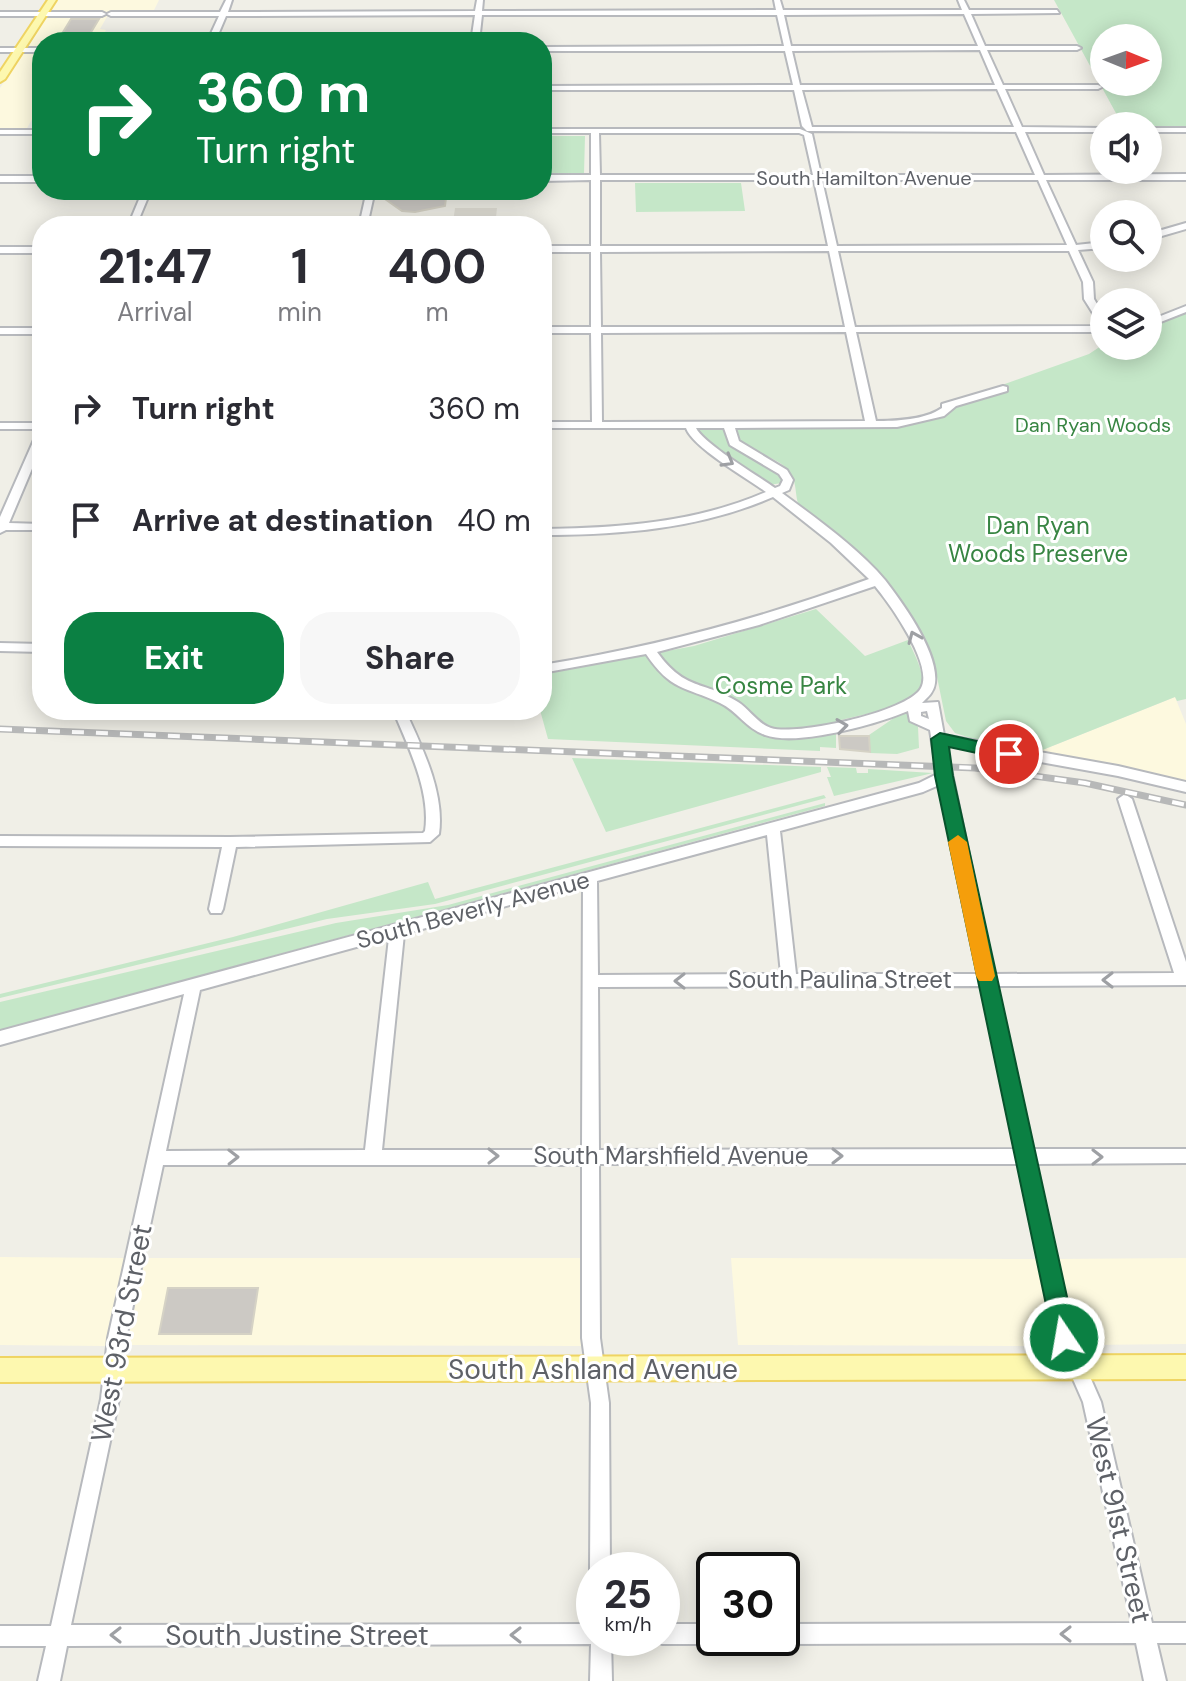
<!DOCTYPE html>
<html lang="en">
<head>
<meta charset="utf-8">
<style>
	body { margin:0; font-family:"DM Sans",sans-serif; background:#f7f7f7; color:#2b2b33; height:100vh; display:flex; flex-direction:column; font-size:30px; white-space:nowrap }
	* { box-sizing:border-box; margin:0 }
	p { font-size:26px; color:#7c7c81 }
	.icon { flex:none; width:44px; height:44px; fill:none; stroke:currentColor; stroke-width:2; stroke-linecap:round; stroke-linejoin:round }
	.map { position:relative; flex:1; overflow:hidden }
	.details { position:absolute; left:32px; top:216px; width:520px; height:504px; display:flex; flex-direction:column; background:#fff; border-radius:32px; box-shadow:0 4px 20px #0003 }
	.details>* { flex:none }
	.banner { position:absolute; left:32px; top:32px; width:520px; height:168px; border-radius:32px; box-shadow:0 4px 20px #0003; background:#0b8043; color:#fff; overflow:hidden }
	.needle { width:52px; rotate:91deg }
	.buttons { position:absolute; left:1090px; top:24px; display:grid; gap:16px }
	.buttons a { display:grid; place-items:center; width:72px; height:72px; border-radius:50%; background:#fff; box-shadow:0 4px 20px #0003; font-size:40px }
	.speed { position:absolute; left:576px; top:1552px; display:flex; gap:16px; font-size:40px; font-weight:700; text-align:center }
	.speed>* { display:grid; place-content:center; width:104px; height:104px; border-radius:50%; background:#fff; box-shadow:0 4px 20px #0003; line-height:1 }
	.speed small { font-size:20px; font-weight:400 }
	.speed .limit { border:4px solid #111; border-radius:12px; background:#fff; color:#111 }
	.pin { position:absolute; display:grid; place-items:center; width:68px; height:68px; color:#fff; margin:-34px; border:4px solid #fff; border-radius:50%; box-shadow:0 2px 8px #0007 }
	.me { position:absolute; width:88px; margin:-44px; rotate:348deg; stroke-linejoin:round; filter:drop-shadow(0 0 6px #0008) }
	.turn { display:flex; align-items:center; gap:28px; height:168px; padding:0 32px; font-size:36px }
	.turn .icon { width:104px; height:104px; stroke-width:2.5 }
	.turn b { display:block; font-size:56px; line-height:68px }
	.eta { display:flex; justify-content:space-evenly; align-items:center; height:136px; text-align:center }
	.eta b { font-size:48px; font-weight:700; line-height:56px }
	.action { display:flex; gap:16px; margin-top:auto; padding:16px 32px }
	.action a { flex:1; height:92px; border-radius:32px; background:#0b8043; color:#fff; font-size:32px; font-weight:700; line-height:92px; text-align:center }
	.action a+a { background:#f7f7f7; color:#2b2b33 }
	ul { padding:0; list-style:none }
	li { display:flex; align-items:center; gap:24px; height:112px; padding:0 32px }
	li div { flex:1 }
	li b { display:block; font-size:30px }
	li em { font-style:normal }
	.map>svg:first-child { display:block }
</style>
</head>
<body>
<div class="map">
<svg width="1186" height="1681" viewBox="0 0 1186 1681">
	<rect width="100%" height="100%" fill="#f0efe7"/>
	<path fill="#fdf9df" d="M57,0H159L153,12H49Z
		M47,15H108L100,29L106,30L100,42H42V48H25Z
		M24,52H42V76L36,86L42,87V92L35,105L39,107L26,130H0V88Z
		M1175,697L1186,724V782L1107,764L1035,753Z
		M0,1257L125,1258L106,1346L0,1345Z
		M145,1258H582L581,1346L127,1345Z
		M731,1258L1038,1259L1055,1339L1047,1346L738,1345Z
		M1186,1258V1344L1084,1345L1079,1342L1074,1334L1057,1259Z"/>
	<path fill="#e0ded5" d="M455,208H497L495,226H410V223H453Z"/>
	<path fill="#c5e7c8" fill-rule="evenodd" d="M1054,0H1186V129L1123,126ZM1104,38H1148V82H1104Z
		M542,136H585L584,174H542Z
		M635,183H741L745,211L636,212Z
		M1186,312V699L1177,701L1175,697L1035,753L998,747L955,733L946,721L936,672L925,644L901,600L875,570L799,506C794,493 798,480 787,469C773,453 741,453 736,431L743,428L897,427L942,416L959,405L1007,390L1002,385L1089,354L1104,344L1148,346V328Z
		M701,428L724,429C730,455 766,459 782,478V483L769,485C745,466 718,453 697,431Z
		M816,609L865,656L908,640C913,652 926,674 922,688C916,705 853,717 836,721V748L820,747V751L548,739L540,710L542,674L694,646Z
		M913,705L907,715L918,727L919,748L897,754L870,753L869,735Z
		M572,758L821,767V772L606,832Z
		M827,767L856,768L857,773H868V769L933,773L834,796L827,777H831Z
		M824,795L826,798L435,904L327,919L0,998V994L233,937L428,882L435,899Z
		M825,803V806L0,1030V1002L336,923L448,905Z"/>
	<path fill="#ccc9c4" stroke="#d5d2c5" stroke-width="2" d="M71,19H99L85,42H57Z
		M406,190H447L445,206L415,212L402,211L382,197Z
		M839,736H869L870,752L840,749Z
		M168,1288H258L251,1334H159Z"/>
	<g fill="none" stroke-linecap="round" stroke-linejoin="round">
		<g stroke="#b7b9bd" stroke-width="4">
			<path id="minor" d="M226,0H232L228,12L475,11L477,0H483L482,11L776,10L774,0H780L783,10H962L958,0H964L969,10H1057L1059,13L971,14L985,46H1077L1081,48L1077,50H987L1003,85H1098L1102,87L1098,89H1005L1022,127L1104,128V132H1025L1044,175L1186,174V180H1046L1076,245L1104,242V248L1078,250L1093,282L1094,299L1104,316V332H856L876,421C896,421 925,420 942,408V404L1003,386L1007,387V391L956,406L944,416L897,427L735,428L739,441L787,470L793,480L789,490L782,493C816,518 859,549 885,580C902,602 939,653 935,683C934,692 928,697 922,703L938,702L944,735L1118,766L1186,782V792L1118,776L946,745L994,974L1174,973L1118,799L1125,794L1132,799L1186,962V985L996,986L1032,1149H1186V1163L1035,1164L1073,1338L1101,1402L1152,1623H1186V1643H1157L1166,1681H1144L1136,1643L782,1644L775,1641L773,1638H782V1624L1132,1623L1083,1402L1055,1338L1018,1164H599L600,1338L609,1403L610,1570H594V1578L590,1570L591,1403L582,1338V1165H163L126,1338L119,1399L71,1625L594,1624V1638H611L612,1681H590L591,1644L67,1646L60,1681H38L46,1646H0V1626H51L101,1399L108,1338L184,994L0,1045V1031L919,783L937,774L930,730L910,721L908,711C877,724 797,747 765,735C747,729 737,711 720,703C684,686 671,691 646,654L542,673V665C654,647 762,618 869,579L831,543L773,497C700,529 620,535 542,535V529C618,528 695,523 766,492C747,478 692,447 686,428H542V422H592L591,333H542V327H591V252H542V246H591V180L542,181V175H591V133H542V129H800L812,134L821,175H1035L1016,132L807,131L802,126L794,90H542V86L793,85L785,51H542V47L784,46L777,15H482L479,42H471L475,15L226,16L215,42H207L219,16H111L107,14L111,12H220ZM964,14L978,46H791L784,15ZM980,50L995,85H800L792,51ZM997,89L1014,127H812L802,90ZM599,133H799L804,135L813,175H600ZM600,180H814L828,246H600ZM822,180H1038L1067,245L837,246ZM829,251L845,327H601L600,252ZM838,251H1069L1083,282L1084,299L1101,326L855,327ZM846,332L865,421L602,422L601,333ZM696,428H724L730,445L779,474L783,480L780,486L775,488C757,475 704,444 696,428ZM875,586C889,603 934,665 921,688C908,712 796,736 771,728C758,724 749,709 738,702C703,680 686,692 657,652L759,625ZM927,711L929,719L921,716V712ZM939,785L979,974H796L780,831L923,792ZM767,835L781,974L598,975L597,881ZM583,885L582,1150H382L404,934ZM389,938L365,1150L166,1151L200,990ZM981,986L1015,1149L599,1150L598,987Z
				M0,12H102L106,14L102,16H0Z
				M0,48H42V52H0Z
				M1148,128H1186V132H1148Z
				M0,130H42V134H0Z
				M0,176H42V182H0Z
				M143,190H151L136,226H128Z
				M367,190H375L367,226H359Z
				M1186,223V229L1148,240V234Z
				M0,247H42V253H0Z
				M1186,306V312L1148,327V321Z
				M0,328H42V334H0Z
				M0,423H42V429H0Z
				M42,430V445L9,523L42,524V530H6L0,533V517L37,433Z
				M0,643L42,644V652L0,651Z
				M393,710H405C422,747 445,793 439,834L430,842L236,847L223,909L221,913H211L209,909L222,847L0,846V836L230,837L423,833L425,831C431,792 408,746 393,710Z
				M662,1624H714V1638H723L721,1641L714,1644H662L655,1641L653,1638H662Z"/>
		</g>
		<g stroke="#efd462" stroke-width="4">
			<path id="major" d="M48,0H56L5,79L0,82V72Z
				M1186,1355V1379L0,1382V1358Z"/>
		</g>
		<use href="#minor" fill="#fff" fill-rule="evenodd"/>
		<use href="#major" fill="#fdf8af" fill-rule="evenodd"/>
		<g stroke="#b7b8b8" stroke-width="7">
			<path id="rail" d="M0,729L975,768L1085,783L1186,805"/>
		</g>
		<use href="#rail" stroke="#fff" stroke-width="4" stroke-dasharray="12" stroke-linecap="butt"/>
	</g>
	<defs><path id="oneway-chevron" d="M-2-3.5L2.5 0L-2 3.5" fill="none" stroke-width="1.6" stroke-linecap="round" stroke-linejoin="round" transform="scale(2)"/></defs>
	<g stroke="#9ea0a4">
		<use href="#oneway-chevron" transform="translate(728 461) rotate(30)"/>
		<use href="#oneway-chevron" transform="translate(914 637) rotate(-113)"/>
		<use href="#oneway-chevron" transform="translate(842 726) rotate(-8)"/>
		<use href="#oneway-chevron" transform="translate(1108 980) rotate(180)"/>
		<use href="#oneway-chevron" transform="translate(680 981) rotate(180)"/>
		<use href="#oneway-chevron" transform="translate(493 1156)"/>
		<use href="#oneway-chevron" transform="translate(837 1156)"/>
		<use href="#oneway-chevron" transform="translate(233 1157) rotate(-1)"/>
		<use href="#oneway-chevron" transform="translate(1097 1157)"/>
		<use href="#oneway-chevron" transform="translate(1066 1634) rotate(180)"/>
		<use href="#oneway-chevron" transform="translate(116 1635) rotate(180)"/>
		<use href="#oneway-chevron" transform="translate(516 1635) rotate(180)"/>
	</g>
	<path fill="#0b8043" stroke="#07532c" stroke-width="2" d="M940,733L1009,748L1017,754L1009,760L949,747L953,776L1076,1338L1073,1346L1064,1350L1056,1346L1053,1338L935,776L931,739Z"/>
	<path fill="#f59e0b" d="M958,835L967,842L995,976L992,981H979L976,976L948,842Z"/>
	<g text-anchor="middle" stroke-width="6" stroke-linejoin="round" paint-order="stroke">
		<g font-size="20" fill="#5e6167" stroke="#fff">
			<text x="864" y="185">South Hamilton Avenue</text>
		</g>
		<g font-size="20" fill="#378542" stroke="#fff">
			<text x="1093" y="432">Dan Ryan Woods</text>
		</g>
		<g font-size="24" fill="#378542" stroke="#fff">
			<text x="1038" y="534">Dan Ryan<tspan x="1038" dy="28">Woods Preserve</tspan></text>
			<text x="781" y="694">Cosme Park</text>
		</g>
		<g font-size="24" fill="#5e6167" stroke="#fff">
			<text transform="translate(473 910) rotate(-15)" y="8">South Beverly Avenue</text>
			<text x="840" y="988">South Paulina Street</text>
			<text x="671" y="1164">South Marshfield Avenue</text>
		</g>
		<g font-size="28" fill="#5e6167" stroke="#fff">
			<text transform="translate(121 1333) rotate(-79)" y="10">West 93rd Street</text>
			<text x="593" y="1379">South Ashland Avenue</text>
			<text transform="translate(1119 1520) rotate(77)" y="10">West 91st Street</text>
			<text x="297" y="1645">South Justine Street</text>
		</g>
	</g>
</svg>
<div class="buttons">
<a><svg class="needle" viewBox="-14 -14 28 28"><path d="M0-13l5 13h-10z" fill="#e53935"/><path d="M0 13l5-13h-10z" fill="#7c7c81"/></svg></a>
<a><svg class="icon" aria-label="sound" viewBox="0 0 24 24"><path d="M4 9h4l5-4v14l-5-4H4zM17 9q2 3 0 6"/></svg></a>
<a><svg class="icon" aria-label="search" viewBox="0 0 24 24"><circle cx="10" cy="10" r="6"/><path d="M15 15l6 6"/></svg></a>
<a><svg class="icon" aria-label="layers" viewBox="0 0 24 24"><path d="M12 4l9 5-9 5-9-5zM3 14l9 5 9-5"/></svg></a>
</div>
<div class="speed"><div>25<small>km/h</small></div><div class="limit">30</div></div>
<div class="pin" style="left:1009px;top:754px;background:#d93025"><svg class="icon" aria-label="arrive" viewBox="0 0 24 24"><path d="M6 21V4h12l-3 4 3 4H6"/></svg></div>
<svg class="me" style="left:1064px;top:1338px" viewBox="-20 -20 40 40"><circle r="17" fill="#0b8043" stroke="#fff" stroke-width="3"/><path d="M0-11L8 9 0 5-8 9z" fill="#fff"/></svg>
<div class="banner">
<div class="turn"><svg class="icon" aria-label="right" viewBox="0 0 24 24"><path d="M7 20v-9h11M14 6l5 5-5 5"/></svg><div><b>360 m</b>Turn right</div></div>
</div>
<section class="details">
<div class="eta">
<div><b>21:47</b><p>Arrival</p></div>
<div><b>1</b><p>min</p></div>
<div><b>400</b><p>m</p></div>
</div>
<ul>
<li><svg class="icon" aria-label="right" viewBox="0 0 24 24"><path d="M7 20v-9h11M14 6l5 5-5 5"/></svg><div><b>Turn right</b></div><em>360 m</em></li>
<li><svg class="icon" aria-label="arrive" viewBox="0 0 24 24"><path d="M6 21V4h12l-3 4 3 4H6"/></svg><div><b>Arrive at destination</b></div><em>40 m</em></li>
</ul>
<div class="action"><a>Exit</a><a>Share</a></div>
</section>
</div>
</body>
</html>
